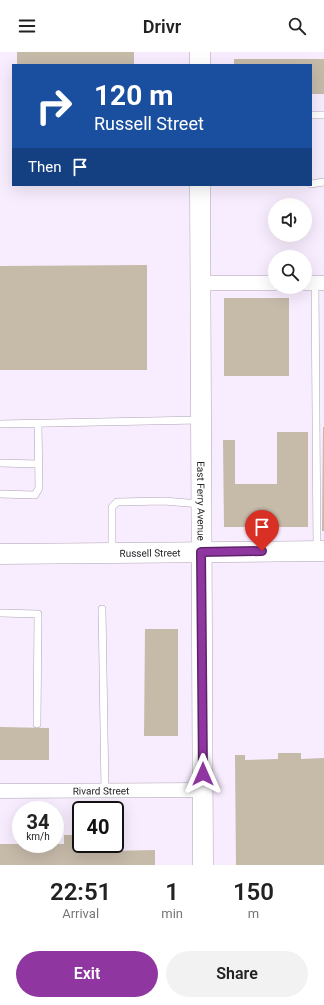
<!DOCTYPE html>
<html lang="en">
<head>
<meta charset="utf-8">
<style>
	body { margin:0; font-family:Roboto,sans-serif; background:#f2f2f2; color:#222; height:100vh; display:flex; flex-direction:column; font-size:15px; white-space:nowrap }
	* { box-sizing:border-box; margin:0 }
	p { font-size:13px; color:#767676 }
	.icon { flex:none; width:22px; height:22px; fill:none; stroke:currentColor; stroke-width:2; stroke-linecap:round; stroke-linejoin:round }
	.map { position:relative; height:813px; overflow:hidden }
	.details { display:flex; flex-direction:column; background:#fff; flex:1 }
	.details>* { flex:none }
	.hud { position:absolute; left:12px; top:12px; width:300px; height:122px; border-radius:0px; box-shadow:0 4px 16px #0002; background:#1a4fa0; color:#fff; overflow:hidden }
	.fabs { position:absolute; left:268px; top:146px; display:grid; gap:8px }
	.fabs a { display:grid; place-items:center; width:44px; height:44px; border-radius:50%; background:#fff; box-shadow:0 4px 16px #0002; font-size:20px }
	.speed { position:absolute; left:12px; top:749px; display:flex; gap:8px; font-size:20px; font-weight:700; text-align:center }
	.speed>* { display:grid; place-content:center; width:52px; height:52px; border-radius:50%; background:#fff; box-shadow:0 4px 16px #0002; line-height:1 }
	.speed small { font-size:10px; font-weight:400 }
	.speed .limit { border:2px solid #111; border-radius:6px; background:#fff; color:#111 }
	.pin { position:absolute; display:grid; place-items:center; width:34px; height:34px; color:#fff; margin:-41px -17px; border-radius:50% 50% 50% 0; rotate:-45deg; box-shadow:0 0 4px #0007 }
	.pin .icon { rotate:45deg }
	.me { position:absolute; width:44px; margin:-22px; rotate:0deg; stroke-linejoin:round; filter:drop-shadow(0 0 3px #0008) }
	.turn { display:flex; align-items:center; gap:14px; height:84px; padding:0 16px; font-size:18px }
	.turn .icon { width:52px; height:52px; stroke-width:2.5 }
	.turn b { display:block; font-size:28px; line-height:34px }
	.then { display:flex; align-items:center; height:38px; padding:0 16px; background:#0003; gap:8px; font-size:15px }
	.eta { display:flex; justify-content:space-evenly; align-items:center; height:68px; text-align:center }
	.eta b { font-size:24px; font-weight:600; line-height:28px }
	.cta { display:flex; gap:8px; margin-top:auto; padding:8px 16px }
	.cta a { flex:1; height:46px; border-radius:24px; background:#8f36a1; color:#fff; font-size:16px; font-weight:600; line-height:46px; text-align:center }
	.cta a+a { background:#f2f2f2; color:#222 }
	header { display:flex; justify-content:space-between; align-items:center; height:52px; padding:0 16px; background:#fff; font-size:18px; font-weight:600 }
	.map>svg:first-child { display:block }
</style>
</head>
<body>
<header><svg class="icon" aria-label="menu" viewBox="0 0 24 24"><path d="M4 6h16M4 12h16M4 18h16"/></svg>Drivr<svg class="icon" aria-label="search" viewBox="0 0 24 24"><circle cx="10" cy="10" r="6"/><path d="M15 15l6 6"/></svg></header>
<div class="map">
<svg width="324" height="813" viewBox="0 0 324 813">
	<rect width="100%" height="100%" fill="#f8edfe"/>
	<path fill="#c6baa9" d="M17,0H134V13H17Z
		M234,7H324V42H311V13H234Z
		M147,213V318H0V214Z
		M224,246H289V324H224Z
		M323,375H324V479H322Z
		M277,380H308V475H224L223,388H235V432H277Z
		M145,577H178V684H144Z
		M0,675L49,676V708H0Z
		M278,701H301V707L324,706V813H236L235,703H245V708L278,707Z
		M64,783H81V792H108V799L155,798V813H0V792H64Z"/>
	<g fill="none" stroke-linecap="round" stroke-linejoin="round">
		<g stroke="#aea4b4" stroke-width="8">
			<path id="lane" d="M311,63H324
				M311,132L324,130
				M315,231L317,497
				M0,372L199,368
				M0,411L38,412
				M0,442L35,443L39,436L38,372
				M112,500V455L117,450L164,449L200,452
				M102,557L105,738
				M0,561L38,562L37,672"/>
		</g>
		<g stroke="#aea4b4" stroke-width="15">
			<g id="street">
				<path d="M201,231H275"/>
				<path d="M305,231H324"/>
				<path id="s1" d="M0,739L203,738"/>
			</g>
		</g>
		<g stroke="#aea4b4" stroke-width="21">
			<g id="secondary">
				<path d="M200,0V13"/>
				<path id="s2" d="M200,133L203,813"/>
				<path id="s3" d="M0,502L324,499"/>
			</g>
		</g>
		<use href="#lane" stroke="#fff" stroke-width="7"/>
		<use href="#street" stroke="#fff" stroke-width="14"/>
		<use href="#secondary" stroke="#fff" stroke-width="20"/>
	</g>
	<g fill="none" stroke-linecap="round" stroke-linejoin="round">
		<g stroke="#5d2369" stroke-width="10">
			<path id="route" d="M203,722L201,500L262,499"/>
		</g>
		<use href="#route" stroke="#8f36a1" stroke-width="7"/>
	</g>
	<g text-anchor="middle" stroke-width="3" stroke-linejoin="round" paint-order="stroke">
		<g font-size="10" fill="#272329" stroke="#fff">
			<text dy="4" stroke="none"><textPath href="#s2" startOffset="316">East Ferry Avenue</textPath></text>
			<text dy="4" stroke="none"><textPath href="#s3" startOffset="150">Russell Street</textPath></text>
			<text dy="4" stroke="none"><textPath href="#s1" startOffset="101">Rivard Street</textPath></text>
		</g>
	</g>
</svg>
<div class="fabs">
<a><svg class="icon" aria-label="sound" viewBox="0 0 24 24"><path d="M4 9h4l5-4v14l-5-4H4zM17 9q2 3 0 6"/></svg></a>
<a><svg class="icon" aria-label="search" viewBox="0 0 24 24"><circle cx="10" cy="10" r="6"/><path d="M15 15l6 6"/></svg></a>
</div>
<div class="speed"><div>34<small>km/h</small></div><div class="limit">40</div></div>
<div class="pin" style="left:262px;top:499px;background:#d93025"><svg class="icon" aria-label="arrive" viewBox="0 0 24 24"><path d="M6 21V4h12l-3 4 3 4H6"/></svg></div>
<svg class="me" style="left:203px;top:722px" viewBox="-20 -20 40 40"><path d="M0-17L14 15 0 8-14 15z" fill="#8f36a1" stroke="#fff" stroke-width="4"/></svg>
<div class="hud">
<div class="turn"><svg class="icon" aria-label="right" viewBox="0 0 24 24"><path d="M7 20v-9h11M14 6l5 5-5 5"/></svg><div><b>120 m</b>Russell Street</div></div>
<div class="then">Then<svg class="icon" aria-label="arrive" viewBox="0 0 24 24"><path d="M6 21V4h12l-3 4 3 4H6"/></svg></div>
</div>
</div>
<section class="details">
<div class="eta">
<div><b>22:51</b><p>Arrival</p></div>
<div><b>1</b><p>min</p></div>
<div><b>150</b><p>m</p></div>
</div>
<div class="cta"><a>Exit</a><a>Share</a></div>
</section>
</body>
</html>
